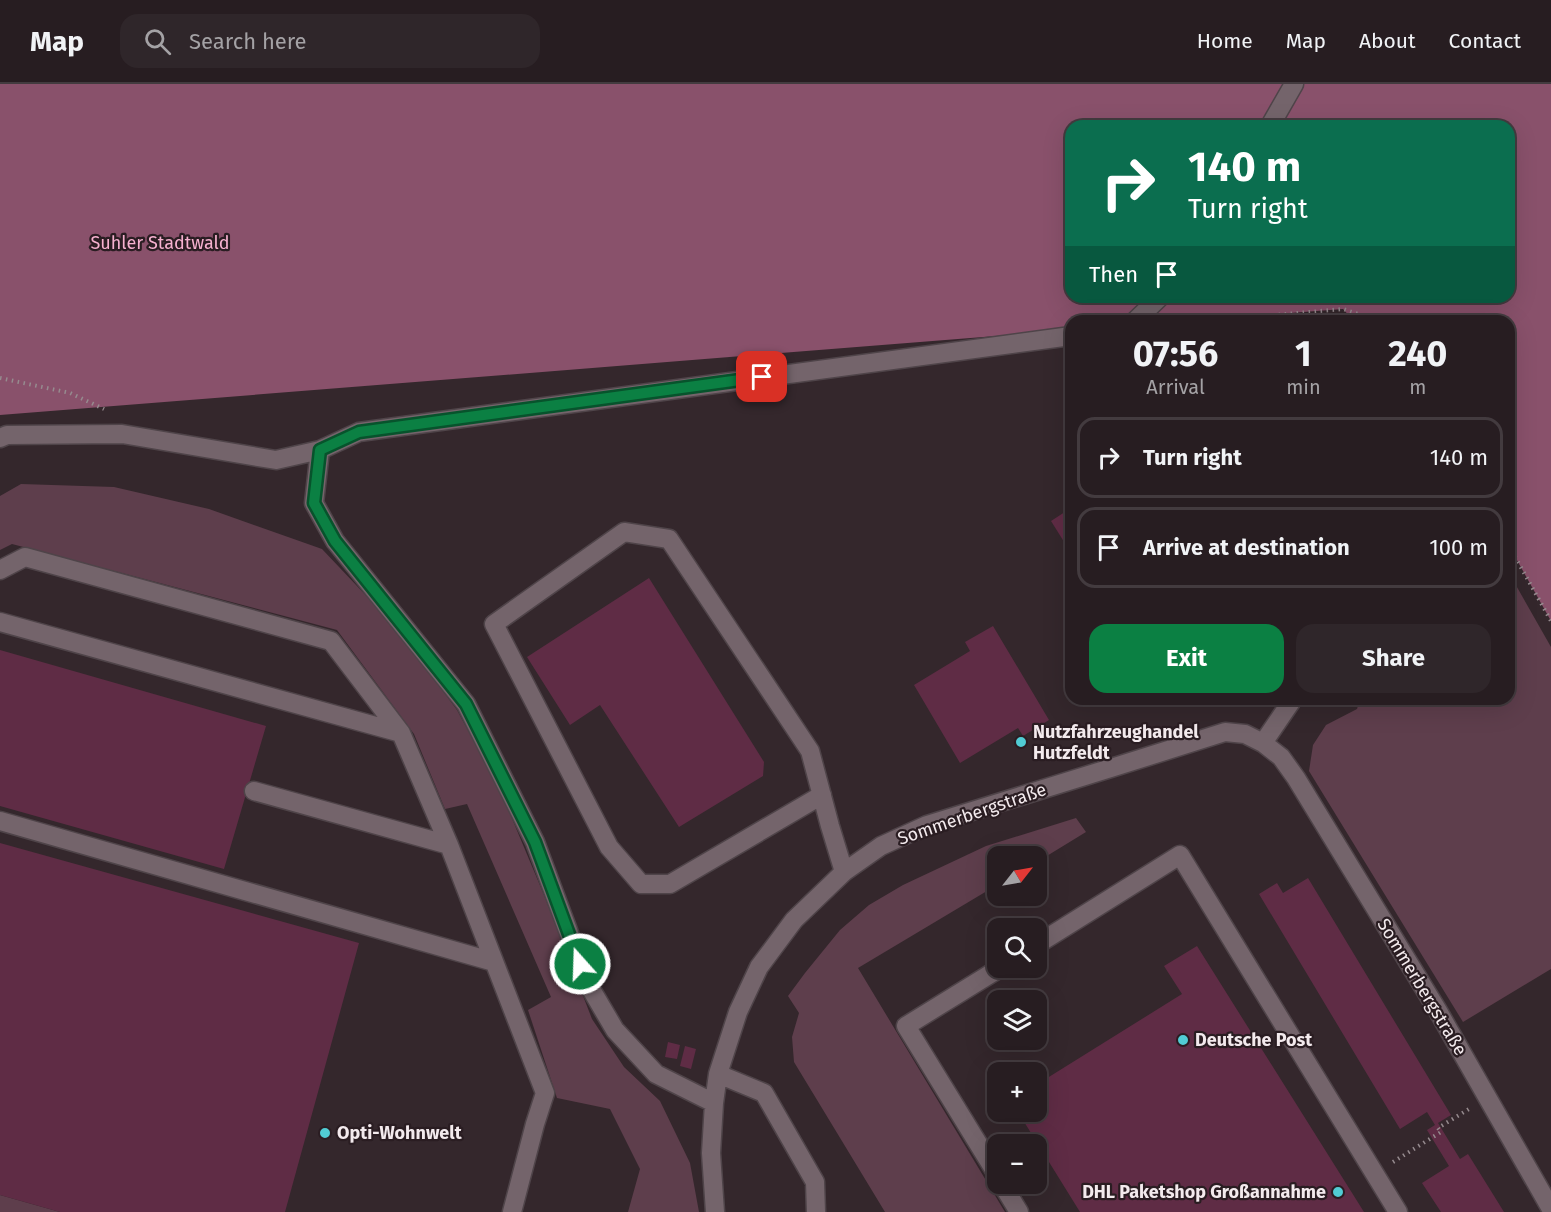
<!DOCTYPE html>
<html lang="en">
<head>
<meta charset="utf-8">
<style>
	body { margin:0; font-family:"Fira Sans",sans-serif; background:#2f262a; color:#f1f3f6; height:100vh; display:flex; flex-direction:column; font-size:22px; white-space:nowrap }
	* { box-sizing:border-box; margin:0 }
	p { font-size:20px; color:#a4a2a5 }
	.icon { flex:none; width:33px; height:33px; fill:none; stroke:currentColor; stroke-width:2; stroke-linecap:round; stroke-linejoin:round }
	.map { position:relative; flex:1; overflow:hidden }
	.details { position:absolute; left:1065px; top:231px; width:450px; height:390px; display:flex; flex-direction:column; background:#271d21; border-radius:18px; box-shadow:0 6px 24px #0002,0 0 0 2px #433b3f }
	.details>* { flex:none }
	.banner { position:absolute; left:1065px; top:36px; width:450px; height:183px; border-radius:18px; box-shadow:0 6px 24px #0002,0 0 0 2px #433b3f; background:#0b6e4f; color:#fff; overflow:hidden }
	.needle { width:39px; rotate:59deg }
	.fabs { position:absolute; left:987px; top:762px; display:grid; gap:12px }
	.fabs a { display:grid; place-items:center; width:60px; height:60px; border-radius:12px; background:#271d21; box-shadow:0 6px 24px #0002,0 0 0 2px #433b3f; font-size:30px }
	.pin { position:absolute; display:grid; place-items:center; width:51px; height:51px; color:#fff; margin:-26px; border-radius:12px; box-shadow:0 3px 9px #0006 }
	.me { position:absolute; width:66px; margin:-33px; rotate:340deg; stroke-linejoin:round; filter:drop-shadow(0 0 4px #0008) }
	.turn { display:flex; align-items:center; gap:21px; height:126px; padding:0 24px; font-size:27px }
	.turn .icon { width:78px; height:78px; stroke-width:2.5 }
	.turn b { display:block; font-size:42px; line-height:51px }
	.then { display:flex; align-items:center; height:57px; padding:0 24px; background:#0003; gap:12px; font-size:22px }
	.eta { display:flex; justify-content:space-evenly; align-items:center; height:102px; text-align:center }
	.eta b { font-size:36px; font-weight:700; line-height:42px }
	.cta { display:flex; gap:12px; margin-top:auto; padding:12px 24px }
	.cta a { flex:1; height:69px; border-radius:18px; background:#0b8043; color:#fff; font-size:24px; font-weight:700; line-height:69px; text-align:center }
	.cta a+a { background:#2f262a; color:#f1f3f6 }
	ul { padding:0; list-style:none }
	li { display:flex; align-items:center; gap:18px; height:81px; margin:0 12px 9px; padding:0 12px; border:3px solid #433b3f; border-radius:18px }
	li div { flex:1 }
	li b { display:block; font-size:22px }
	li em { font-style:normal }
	header { display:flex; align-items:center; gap:36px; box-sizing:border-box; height:84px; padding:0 30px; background:#271d21; border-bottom:2px solid #433b3f }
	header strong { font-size:28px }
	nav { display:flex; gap:33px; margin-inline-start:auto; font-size:21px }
	.search { width:420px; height:54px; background:#2f262a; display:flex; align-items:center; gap:15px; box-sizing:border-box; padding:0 21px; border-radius:18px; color:#a4a2a5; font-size:22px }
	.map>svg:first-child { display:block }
</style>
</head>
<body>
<header>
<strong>Map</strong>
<div class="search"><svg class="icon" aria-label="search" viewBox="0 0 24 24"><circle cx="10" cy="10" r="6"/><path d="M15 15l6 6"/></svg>Search here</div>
<nav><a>Home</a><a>Map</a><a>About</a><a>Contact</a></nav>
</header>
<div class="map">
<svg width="1551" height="1128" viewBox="0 0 1551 1128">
	<rect width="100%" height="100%" fill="#34272c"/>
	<path fill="#5e3e4c" d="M21,400L114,403L209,425L322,465L392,539L457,626L500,706L544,811L592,935L624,983L660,1017L690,1079L699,1128H628L640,1085L610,1025L557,1014L528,926L551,913L467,720L445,725L414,650L337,546L12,460L0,466V412Z
		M1509,489L1551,563V885L1463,938L1309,687L1313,661L1326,641L1357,625L1360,615H1509Z
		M1076,734L1086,748L1037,778L1036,772H998L997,801L858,884L1005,1128H885L794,978L792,953L799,929L788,912L805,889L840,846L869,821L903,801L986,762Z
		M0,1111L60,1128H0Z"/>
	<path fill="#89516b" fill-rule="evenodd" d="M0,0H1551V537L1509,462V237H1354L1343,225L1186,237H1071V246L0,331ZM1071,42H1509V213H1071Z"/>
	<path fill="#5f2c45" d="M1071,424V469L1051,437Z
		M649,494L764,678L763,692L679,743L600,621L570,641L527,573Z
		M993,542L1049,636L1023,652L1018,644L960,679L914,601L970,567L965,558Z
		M0,566L266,642L224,785L0,722Z
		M0,759L359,859L285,1128H60L0,1111Z
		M1308,794L1451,1031L1438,1039L1460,1075L1468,1070L1504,1128H1441L1422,1099L1449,1082L1427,1046L1435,1041L1427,1028L1400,1045L1259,810L1277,799L1283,809Z
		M1197,862L1364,1128H1080L1018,1028H1036V1001L1182,910L1164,882Z
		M668,958L680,961L677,975L665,973Z
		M685,962L696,965L691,985L680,982Z"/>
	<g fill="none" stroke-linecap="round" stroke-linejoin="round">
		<g stroke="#4f4449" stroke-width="21">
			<path id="minor" d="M1270,42L1294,0
				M1135,237L1160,213
				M0,354L7,351L122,350L276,376L320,366
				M0,486L25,473L331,557L401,649L449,761L545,1009L535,1040L512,1128
				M0,538L401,649
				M1263,659L1293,615
				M254,707L449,761
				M822,711L670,800H641L609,763L494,540L624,448L669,455L810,667L830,742L844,788
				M0,737L494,878
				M1036,861L1180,771L1398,1128
				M718,990L764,1009L815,1098L816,1128
				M714,1019L656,990L615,946L588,900L535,758L466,620L335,457L314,419L320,366L359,348L1071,252
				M998,1092L906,942L1000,884
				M1002,1100L1019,1128
				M715,1128L711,1069L714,1019L718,990L738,928L759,883L794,836L844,788L881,762L927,741L1111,684L1225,648L1245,650L1263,659L1281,673L1296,694L1438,927L1551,1125"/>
		</g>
		<path stroke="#968b8f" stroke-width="4" stroke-dasharray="1.5 4.5" stroke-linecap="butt" d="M1207,237L1343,225L1367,233L1370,237
			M0,294L70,309L104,325
			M1509,462L1551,537
			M1393,1078L1441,1048L1438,1044L1469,1025"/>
		<use href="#minor" stroke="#74646b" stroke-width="18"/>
	</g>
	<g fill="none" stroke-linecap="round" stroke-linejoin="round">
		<g stroke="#07532c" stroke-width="15">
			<path id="route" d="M580,880L535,758L466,620L335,457L314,419L320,366L359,348L762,293"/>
		</g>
		<use href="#route" stroke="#0b8043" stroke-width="10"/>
	</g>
	<g fill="#51ccd4" stroke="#2a1d22" stroke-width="2">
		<circle cx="1021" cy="658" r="6"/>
		<circle cx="1183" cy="956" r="6"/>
		<circle cx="325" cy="1049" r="6"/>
		<circle cx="1338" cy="1108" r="6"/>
	</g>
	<g text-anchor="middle" stroke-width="4.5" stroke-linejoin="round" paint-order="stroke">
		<g font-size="18" fill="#f6b1cf" stroke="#2a1d22">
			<text x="160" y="165">Suhler Stadtwald</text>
		</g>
		<g font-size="18" font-weight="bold" fill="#f3eaed" stroke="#2a1d22" text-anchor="start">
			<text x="1033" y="654">Nutzfahrzeughandel<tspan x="1033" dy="21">Hutzfeldt</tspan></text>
			<text x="1195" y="962">Deutsche Post</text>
			<text x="337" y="1055">Opti-Wohnwelt</text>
			<text x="1326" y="1114" text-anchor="end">DHL Paketshop Großannahme</text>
		</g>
		<g font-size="18" fill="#f3eaed" stroke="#2a1d22">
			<text transform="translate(972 730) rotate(-19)" y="6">Sommerbergstraße</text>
			<text transform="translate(1422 903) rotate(59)" y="6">Sommerbergstraße</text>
		</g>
	</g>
</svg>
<div class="fabs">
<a><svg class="needle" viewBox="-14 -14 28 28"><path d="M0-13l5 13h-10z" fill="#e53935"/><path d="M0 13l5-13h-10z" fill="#a4a2a5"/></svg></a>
<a><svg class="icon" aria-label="search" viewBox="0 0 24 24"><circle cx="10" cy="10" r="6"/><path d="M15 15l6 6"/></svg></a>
<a><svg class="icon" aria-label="layers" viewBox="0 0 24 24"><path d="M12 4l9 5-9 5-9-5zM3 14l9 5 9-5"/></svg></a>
<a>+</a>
<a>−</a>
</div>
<div class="pin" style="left:762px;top:293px;background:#d93025"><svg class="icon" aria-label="arrive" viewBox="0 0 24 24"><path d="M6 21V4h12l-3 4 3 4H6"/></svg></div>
<svg class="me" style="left:580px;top:880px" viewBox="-20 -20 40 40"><circle r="17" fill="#0b8043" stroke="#fff" stroke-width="3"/><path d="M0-11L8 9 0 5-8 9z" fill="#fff"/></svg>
<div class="banner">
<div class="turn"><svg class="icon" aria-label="right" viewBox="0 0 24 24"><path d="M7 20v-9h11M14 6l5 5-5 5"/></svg><div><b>140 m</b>Turn right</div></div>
<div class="then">Then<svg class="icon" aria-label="arrive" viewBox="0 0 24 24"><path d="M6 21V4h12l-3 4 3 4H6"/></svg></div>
</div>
<section class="details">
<div class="eta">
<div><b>07:56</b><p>Arrival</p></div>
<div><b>1</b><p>min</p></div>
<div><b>240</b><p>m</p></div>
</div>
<ul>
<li><svg class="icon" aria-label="right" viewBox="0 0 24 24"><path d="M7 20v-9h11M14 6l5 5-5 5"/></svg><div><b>Turn right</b></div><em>140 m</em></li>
<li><svg class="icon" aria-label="arrive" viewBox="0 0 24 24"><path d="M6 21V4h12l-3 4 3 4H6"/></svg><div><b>Arrive at destination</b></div><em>100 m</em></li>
</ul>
<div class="cta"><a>Exit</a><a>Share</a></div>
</section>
</div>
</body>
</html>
